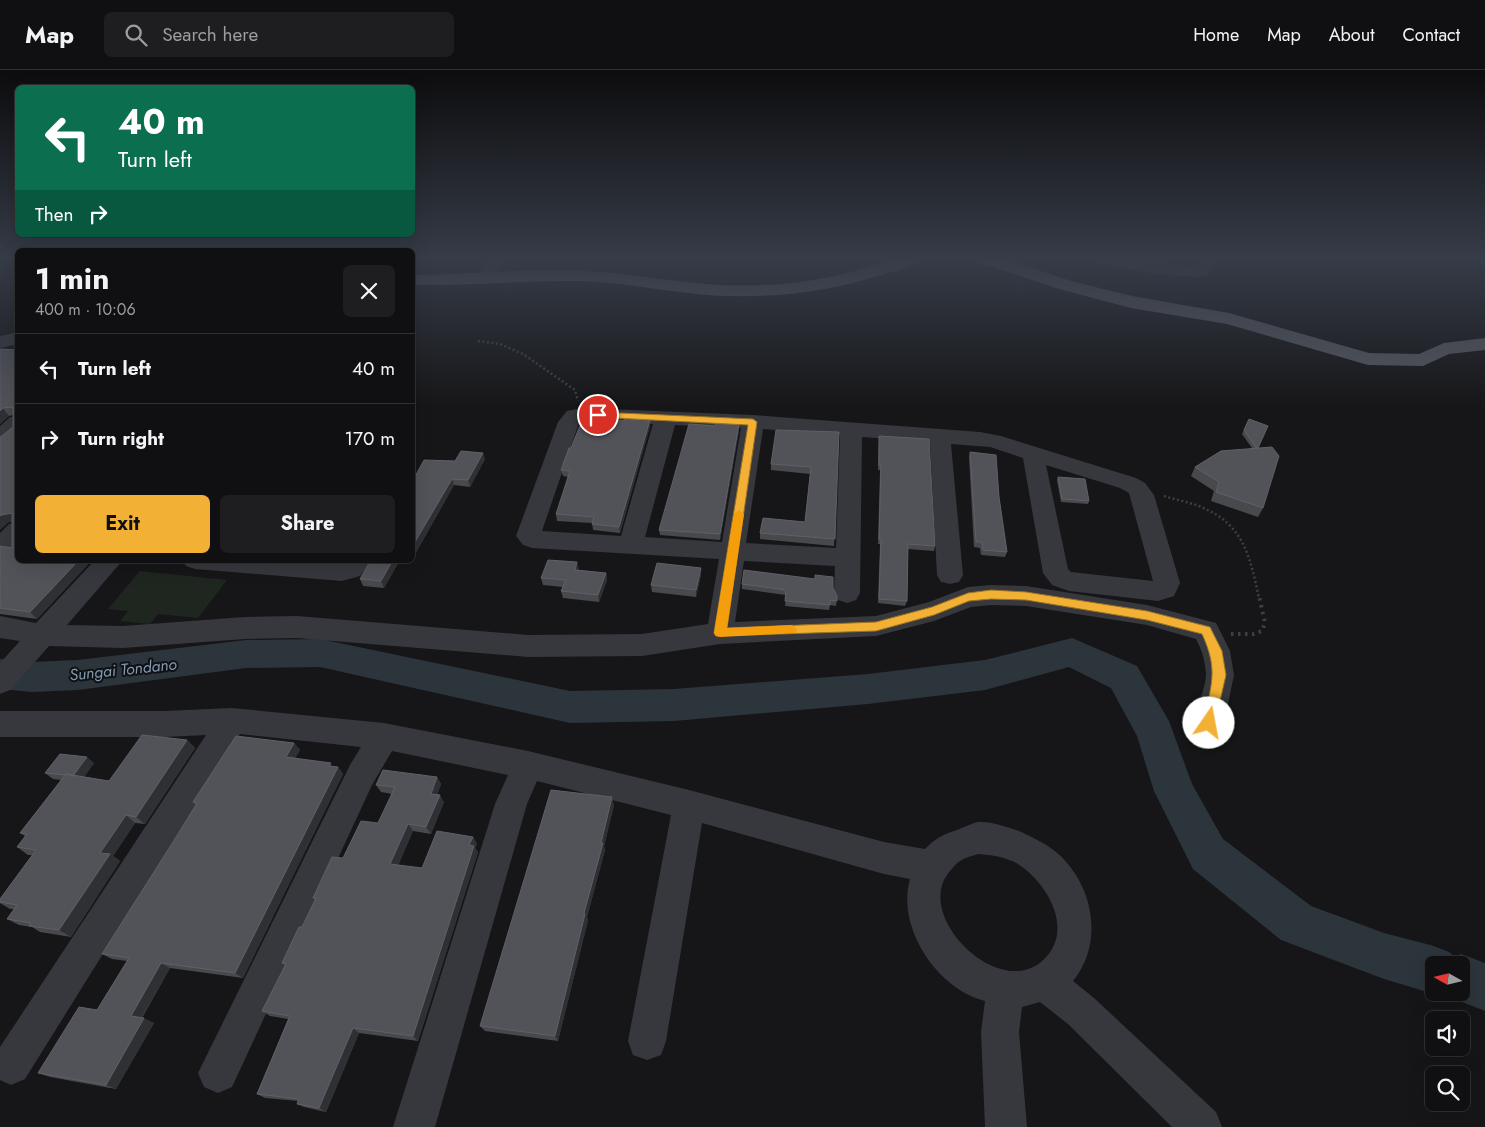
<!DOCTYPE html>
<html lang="en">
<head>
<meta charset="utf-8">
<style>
	body { margin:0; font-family:Jost,sans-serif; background:#1e1e20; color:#f1f3f6; height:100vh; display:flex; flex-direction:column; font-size:19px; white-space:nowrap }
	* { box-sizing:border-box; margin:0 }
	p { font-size:16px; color:#9c9d9f }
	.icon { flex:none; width:28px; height:28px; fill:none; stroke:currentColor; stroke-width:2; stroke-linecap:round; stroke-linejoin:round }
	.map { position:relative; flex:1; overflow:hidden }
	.side { position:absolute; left:15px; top:178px; width:400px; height:315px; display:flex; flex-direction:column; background:#101012; border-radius:8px; box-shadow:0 5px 20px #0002,0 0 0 1px #303032 }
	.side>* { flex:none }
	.top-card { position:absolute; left:15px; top:15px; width:400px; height:152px; border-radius:8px; box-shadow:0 5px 20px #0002,0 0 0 1px #303032; background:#0b6e4f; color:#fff; overflow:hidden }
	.needle { width:32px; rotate:278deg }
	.fabs { position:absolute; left:1425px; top:886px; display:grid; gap:10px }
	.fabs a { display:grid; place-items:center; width:45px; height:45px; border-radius:8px; background:#101012; box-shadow:0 5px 20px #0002,0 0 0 1px #303032; font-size:25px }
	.pin { position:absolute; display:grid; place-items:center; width:42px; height:42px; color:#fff; margin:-21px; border:2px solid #fff; border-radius:50%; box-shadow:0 1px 5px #0007 }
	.me { position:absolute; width:55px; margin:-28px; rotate:12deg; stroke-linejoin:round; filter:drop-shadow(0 0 4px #0008) }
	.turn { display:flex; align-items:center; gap:18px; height:105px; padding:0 20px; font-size:22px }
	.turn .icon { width:65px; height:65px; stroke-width:2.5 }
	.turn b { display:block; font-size:35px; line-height:42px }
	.then { display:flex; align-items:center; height:48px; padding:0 20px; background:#0003; gap:10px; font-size:19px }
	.round { display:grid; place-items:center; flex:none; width:52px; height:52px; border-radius:8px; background:#1e1e20 }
	.head { display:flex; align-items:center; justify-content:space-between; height:85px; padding:0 20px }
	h1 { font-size:30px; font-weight:700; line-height:38px }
	.primary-button { display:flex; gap:10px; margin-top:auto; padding:10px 20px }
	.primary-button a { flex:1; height:58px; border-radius:8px; background:#f2b134; color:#111; font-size:20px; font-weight:700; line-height:58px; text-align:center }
	.primary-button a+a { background:#1e1e20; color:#f1f3f6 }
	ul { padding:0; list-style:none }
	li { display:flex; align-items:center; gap:15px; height:70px; padding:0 20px; border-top:1px solid #303032 }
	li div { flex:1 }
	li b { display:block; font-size:19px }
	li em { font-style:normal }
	header { display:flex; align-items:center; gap:30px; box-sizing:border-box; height:70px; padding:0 25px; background:#101012; border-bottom:1px solid #303032 }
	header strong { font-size:24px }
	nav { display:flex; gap:28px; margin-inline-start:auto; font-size:18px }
	.search { width:350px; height:45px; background:#1e1e20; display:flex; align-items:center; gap:12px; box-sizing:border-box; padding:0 18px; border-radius:8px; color:#9c9d9f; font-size:19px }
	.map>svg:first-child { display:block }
</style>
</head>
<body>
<header>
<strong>Map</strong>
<div class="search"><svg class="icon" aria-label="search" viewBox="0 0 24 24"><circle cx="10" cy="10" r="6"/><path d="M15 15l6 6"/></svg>Search here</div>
<nav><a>Home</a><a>Map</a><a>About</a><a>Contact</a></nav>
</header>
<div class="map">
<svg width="1485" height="1057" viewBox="0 0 1485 1057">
	<rect width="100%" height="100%" fill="#161618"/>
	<path fill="#1e261f" d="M140,501L227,510L198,548L158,544L150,554L120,551L128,541L108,539Z"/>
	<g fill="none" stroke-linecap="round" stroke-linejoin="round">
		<path fill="#2c353c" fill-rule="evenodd" d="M1072,568L1137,596L1169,651L1192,714L1223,769L1311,836L1384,863L1434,876L1451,883L1453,888L1461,884L1485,893V941L1444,925L1443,922H1461V895H1434V922H1437L1434,924L1384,909L1281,870L1193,799L1154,721L1137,666L1111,618L1069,597L985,620L868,634L674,651L570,653L320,597L246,598L78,620L32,622L0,619V589L32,592L78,590L246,570L320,569L570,621L674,619L868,604L985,590Z"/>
		<path stroke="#3d3f44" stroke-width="2.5" stroke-dasharray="2 2.5" stroke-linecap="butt" d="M478,271L500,274L523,284L575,320L578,331
			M1164,426C1176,430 1189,432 1201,437C1244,454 1250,487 1259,528"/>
		<path stroke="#3d3f44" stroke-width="4" stroke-dasharray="2.5 4.5" stroke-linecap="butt" d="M1231,564H1254L1262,561L1265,553L1259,526"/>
		<path fill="#37383d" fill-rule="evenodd" d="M488,189H504L492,213L486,214L480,213L477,209Z
			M1092,189H1129L1150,193L1153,189H1169L1166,195L1196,197L1202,189H1219L1207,206L1201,207L1155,204L1100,194L1094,193Z
			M18,262V274L0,278V266Z
			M581,338L753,345L980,362L1001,366L1136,408L1145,413L1154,425L1180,513L1174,526L1158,531L1069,521L1052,515L1043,503L1023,388L990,377L951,374L963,505L959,512L950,514L941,512L937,505L930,372L862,367L860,523L856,530L847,533L838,530L834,523L835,496L744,491L735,552L876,546L929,532L968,517L991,515L1026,516L1147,535L1216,553L1230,581L1234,605L1224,653L1220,662L1209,666L1198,662C1189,643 1206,624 1206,604C1205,591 1202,580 1196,569L1147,555L1026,536L991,535L971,537L934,551L876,566L720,574L642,586L528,587L297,568L245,569L123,578L49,576L10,620L0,624V593L20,571L0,568V546L36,553L95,490H123L67,555L123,556L245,547L297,546L528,565L642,564L708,554L719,489L532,478L523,475L516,466L558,352L567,341ZM582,350L653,354L621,466L542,461L579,353ZM675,355L741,358L722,472L645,467ZM763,359L840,365L836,478L746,473ZM1046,395L1120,418L1129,423L1153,511L1071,502L1068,499Z
			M18,346V363L8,372L0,374V356L10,347Z
			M18,452V484L0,480V463L9,454Z
			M182,490H309L341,493L345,490H373L360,506L342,511L195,499L186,496Z
			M232,638L384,653L528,681L689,720L884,772L925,779C936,768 942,765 957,760C963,758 972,753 978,752C991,751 1007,757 1019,761C1032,767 1045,773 1056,782C1093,813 1105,872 1073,911L1094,928L1216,1042L1222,1057H1172L1068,954L1040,932L1022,937L1019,962L1027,1057H985L981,962L985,931C937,919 896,857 910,809L884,804L702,753L666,971L661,985L647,990L633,985L628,971L671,745L537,711L527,734L435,1057H393L495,734L508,705L392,681L372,715L232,1017L218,1023L204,1017L198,1003L350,695L361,677L240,664L25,1009L11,1015L0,1010V977L206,665L164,667H0V641H164ZM978,784C992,785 1006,787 1018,794C1049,814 1076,863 1041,892C996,929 912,844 950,801C953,798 956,793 960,791C966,787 972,786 978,784Z"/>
		<path fill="#53555c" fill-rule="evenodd" d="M893,189H919C912,198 891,202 881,205C821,224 759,230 697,224C658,220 619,212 580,211C524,210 468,216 412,215V205C469,205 526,198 583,201C628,203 673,212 718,215C778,218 837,210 893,189Z
			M978,189H1005L1071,211L1132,226L1229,243L1369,283L1419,284L1444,273L1485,268V280L1449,284L1423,296L1368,295L1227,254L1131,238L1059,219L981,193Z"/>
	</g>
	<path fill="#47494d" d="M0,279L18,280V490H92L37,549L0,544V476L12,478V452H9L2,366L13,357V345L9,346L0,354Z
		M1249,349L1258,378L1263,438L1258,447L1211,431L1214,421L1191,406L1195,397L1252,378L1242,364Z
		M650,350V356L620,463L593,460L592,453L557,451L556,444L568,407L563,406L561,400L571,378L624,351Z
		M739,360L720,470L660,465L659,460Z
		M839,362L834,476L760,469V463L805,452L810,404L771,400V394Z
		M879,366L935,476L934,481L908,479L907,531L905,536L878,533L880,474H878L880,400H878V390Z
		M970,382L999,427L1007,482L1005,487L981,485L980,478L974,477L969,387Z
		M485,389L470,417L454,415L414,486H412V412L455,391Z
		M1058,407L1089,431L1088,434L1061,432L1057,410Z
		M371,490H400L384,518L363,516L360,509Z
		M579,499V500L606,503L607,510L599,532L563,528L561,521L563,517L543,515L541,508Z
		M701,505L696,527L652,522L651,515Z
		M742,514L833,518L837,526L836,536L830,535L829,540L785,536L786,525L742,519Z
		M187,670L195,678L145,754L135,753L113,786L120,791L71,867L40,862L32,857L19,855L7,849L14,839H10L0,833V829L33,785H28L17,777L25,766L20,763L61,710L53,709L45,703L94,693L84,707L109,711Z
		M294,673L300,680L295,688L338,697L343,704L243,908L170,898L142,948L154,953L116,1019L50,1007L38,1003L97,940L127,891L112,889L102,884L173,772L196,735L193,732Z
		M437,707L441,714L437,725L444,732L431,764L413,761L398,795L422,798L473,767L477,774L475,778L478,782L418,971L359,963L326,1042L304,1037L297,1034L298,1031L265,1028L257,1024L288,949L270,946L262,941L285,895L282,893L302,857L315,830L313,828L343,788L378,753L392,724L381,722L376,715Z
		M614,735L604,776L605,780L587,847L588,850L558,971L485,961L480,956Z"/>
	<path fill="#2f3033" d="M3,338L9,346L0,354V341Z
		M650,350V356L620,463L619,457Z
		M739,354V360L720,470V464Z
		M483,383L485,389L470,417L468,410Z
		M452,409L454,415L414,486L412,483V477Z
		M12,443L18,451L9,452L0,460V446L2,445Z
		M79,490H92L37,549L30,542Z
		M393,490H400L384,518L381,511Z
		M577,492L579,499L576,507L575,500Z
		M701,498V505L696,527V520Z
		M606,503L607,510L599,532L598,525Z
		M187,670L195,678L145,754L136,747Z
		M294,673L300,680L292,694L286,687Z
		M87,687L94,693L80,713L72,707Z
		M338,697L343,704L243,908L235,903Z
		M437,707L441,714L435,731L431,724Z
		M440,725L444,732L431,764L426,757Z
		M612,727L614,735L604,776L605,780L587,847L588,850L558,971L555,966Z
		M126,745L135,753L113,786L120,791L71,867L59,860L100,783Z
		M408,754L413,761L396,801L390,794Z
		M473,767L477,774L475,778L478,782L418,971L413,966L469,775Z
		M161,893L170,898L140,950L131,946Z
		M144,948L154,953L116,1019L106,1015Z
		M353,958L359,963L326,1042L319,1038Z"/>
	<path fill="#525359" stroke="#5f6168" d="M0,279L18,280V490H79L30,542L0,538V476L12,478V443L2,445L0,446V367L2,366L13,357V337L3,338L0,341Z
		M583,348L624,351L625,348L650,350L619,457L592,454L594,447L556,444L570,401L561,400L569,378H571Z
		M1249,349L1268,356L1258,378H1256L1244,360Z
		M716,353L739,354L720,464L659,460L689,354L715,356Z
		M776,360L839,362L835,469L760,463L763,448L805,452L811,397L771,394Z
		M879,366L929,369L935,476L908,474L907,531L879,529L881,469H879L881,395H879Z
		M1272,377L1279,386L1263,438L1216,422L1219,412L1195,397L1221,381Z
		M461,381L483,383L468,410L452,409L412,477V412L424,390L455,391Z
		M970,382L996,385L999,427L1007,482L983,480L982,472H976Z
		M1058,407L1085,409L1089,431L1062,429Z
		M371,490H393L381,511L360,509Z
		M548,490L577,492L575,500L606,503L598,525L561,521L566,510L541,508Z
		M657,493L701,498L696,520L651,515Z
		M744,500L815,509V505L833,507V518L837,526V531L830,530V535L785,531L786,520L742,514Z
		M142,665L187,670L136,747L126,745L100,783L110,784L59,860L29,856L31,853L7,849L17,835L0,832V829L36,780L17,777L27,764L20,763L66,704L109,711Z
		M236,666L294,673L286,687L331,693L329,696L338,697L235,903L161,893L131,946L144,948L106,1015L38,1003L79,937L97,940L129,888L102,884L173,772L197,733L193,732Z
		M60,684L87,687L73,706L66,704L65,705L45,703Z
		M383,700L437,707L431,724L440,725L426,757L408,754L390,794L422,798L437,761L473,767L469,775L474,776L413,966L353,958L319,1038L297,1034L299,1029L257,1024L290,946L262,941L286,894L282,893L299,857H302L316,828H313L332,787L343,788L361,751L378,753L395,717L376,715Z
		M551,720L612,727L601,773H603L584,843L585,844L555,966L480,956Z"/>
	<linearGradient id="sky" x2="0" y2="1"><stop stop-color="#0c0c0d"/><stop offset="0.56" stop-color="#363c48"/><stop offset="1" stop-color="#363c48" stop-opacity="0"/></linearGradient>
	<rect width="1485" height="337" fill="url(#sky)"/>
	<path fill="#f2b134" stroke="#9d7322" d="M598,342L753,349L757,352L727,558L876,552L932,537L968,523L991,520L1026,522L1147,541L1210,557L1222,581L1226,605L1214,657L1209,658L1205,657L1203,653C1211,615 1219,601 1202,564L1147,550L1026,530L991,529L969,531L934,545L876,561L716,566L714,563L748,355L595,347L593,345Z"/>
	<path fill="#f59e0b" d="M739,440L744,444L727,558L792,555L797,559L796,563L720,567L716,566L714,563L734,444Z"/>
	<g text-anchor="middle" stroke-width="4" stroke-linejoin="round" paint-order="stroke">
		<g font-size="16" font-style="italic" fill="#7f9bb3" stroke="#111113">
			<text transform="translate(123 599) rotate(-6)" y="6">Sungai Tondano</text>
		</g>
	</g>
</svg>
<div class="fabs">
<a><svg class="needle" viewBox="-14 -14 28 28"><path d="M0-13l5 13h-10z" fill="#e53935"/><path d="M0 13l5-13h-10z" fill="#9c9d9f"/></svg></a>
<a><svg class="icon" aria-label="sound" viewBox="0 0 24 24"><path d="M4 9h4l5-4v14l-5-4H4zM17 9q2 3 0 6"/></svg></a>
<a><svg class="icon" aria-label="search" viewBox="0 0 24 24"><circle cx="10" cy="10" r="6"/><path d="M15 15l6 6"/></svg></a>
</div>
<div class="pin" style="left:598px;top:345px;background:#d93025"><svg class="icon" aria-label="arrive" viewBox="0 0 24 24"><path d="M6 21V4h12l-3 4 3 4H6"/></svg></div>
<svg class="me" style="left:1209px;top:653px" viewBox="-20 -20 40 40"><circle r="19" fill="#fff"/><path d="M0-13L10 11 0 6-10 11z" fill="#f2b134"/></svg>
<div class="top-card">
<div class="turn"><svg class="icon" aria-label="left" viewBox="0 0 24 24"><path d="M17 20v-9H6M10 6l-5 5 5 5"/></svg><div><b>40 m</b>Turn left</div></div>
<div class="then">Then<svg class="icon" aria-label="right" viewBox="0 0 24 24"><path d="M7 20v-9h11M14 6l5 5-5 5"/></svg></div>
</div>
<section class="side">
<div class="head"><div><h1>1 min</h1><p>400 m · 10:06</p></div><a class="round"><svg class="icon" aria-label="close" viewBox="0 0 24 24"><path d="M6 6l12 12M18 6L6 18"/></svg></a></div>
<ul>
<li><svg class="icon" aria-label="left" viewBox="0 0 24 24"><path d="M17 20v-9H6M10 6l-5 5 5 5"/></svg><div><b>Turn left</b></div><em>40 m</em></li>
<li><svg class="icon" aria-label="right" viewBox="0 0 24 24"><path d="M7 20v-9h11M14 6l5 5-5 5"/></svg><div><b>Turn right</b></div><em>170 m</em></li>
</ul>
<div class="primary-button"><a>Exit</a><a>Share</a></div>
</section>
</div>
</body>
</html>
